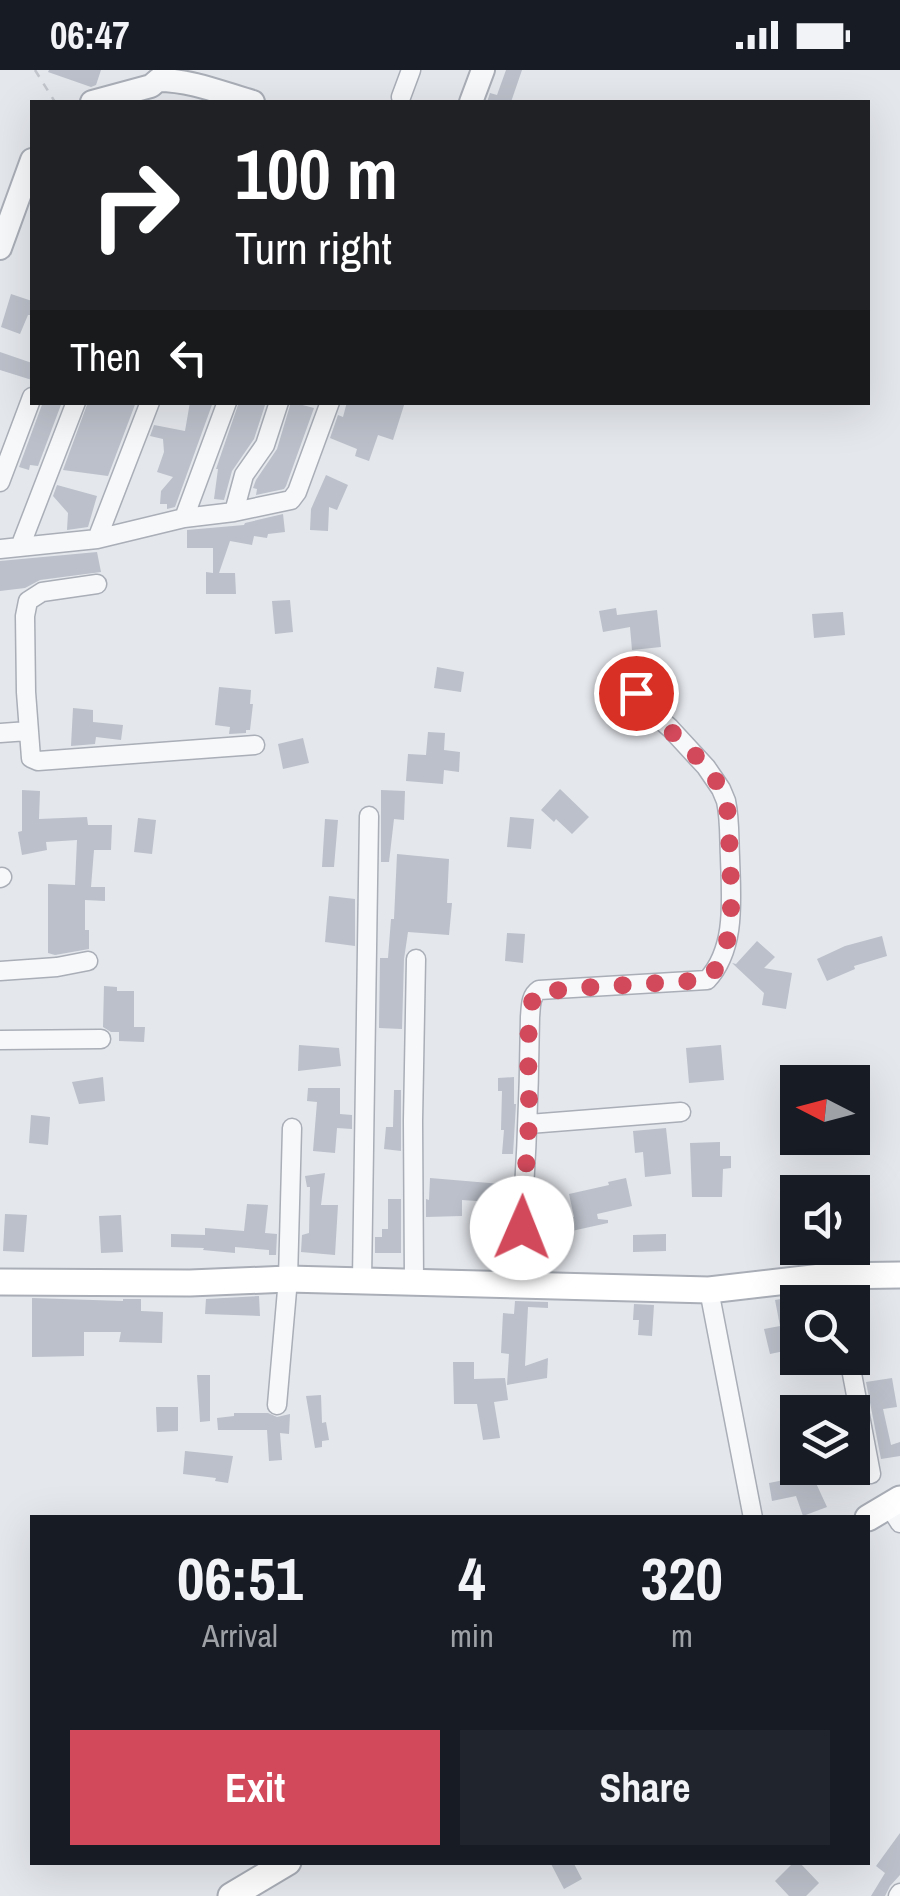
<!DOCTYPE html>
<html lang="en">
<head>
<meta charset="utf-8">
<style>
	body { margin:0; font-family:"Archivo Narrow",sans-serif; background:#20242c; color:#f1f3f6; height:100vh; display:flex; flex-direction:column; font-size:38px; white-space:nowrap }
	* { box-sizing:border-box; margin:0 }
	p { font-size:32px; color:#9ea1a6 }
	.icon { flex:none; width:55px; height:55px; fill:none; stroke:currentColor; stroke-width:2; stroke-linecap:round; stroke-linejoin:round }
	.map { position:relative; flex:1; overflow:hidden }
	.drawer { position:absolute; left:30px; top:1445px; width:840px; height:350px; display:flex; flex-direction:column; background:#171b24; border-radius:0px; box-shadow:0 10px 40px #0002 }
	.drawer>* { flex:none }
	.hud { position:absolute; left:30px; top:30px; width:840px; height:305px; border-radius:0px; box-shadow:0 10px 40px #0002; background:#202124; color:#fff; overflow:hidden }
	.needle { width:65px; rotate:276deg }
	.fabs { position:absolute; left:780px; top:995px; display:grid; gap:20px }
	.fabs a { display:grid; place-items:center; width:90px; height:90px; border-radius:0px; background:#171b24; box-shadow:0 10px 40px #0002; font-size:50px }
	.pin { position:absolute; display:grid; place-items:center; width:85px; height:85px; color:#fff; margin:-42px; border:5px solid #fff; border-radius:50%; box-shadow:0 2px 10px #0007 }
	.me { position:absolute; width:110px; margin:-55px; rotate:1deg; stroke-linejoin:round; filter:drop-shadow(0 0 8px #0008) }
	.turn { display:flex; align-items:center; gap:35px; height:210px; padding:0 40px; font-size:45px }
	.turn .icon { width:130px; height:130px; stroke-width:2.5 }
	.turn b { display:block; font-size:70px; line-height:85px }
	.then { display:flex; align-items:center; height:95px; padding:0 40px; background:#0003; gap:20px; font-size:38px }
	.eta { display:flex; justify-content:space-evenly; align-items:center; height:170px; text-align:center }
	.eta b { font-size:60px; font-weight:800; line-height:70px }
	.action { display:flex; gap:20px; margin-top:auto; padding:20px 40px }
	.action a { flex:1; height:115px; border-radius:0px; background:#d1495b; color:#fff; font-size:40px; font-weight:800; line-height:115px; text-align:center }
	.action a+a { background:#20242c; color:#f1f3f6 }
	.status { display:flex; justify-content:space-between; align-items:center; height:70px; padding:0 50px; background:#171b24; direction:ltr }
	.status svg { height:28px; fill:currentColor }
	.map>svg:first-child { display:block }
</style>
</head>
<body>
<div class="status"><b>06:47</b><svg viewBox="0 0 49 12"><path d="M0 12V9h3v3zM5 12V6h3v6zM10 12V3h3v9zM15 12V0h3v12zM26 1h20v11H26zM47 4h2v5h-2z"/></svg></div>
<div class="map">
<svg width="900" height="1826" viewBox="0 0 900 1826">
	<rect width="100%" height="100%" fill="#e4e7ec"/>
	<path fill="#bbc0ca" d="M49,0H101L96,15L91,17L48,2Z
		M506,0H522L511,32H487L490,23L497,25Z
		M11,224L32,231V245H28L20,264L1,257Z
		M0,282L32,293V310L0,300Z
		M43,332H62L38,396L30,395L29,400L19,397Z
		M88,332H136L108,406L63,400Z
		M190,332H213L175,437L167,439V434H160L161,421L173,407L157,402L164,382L163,369L150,366L154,355L185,361Z
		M239,332H266L254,369L232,401L224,430L214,429L218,399H216Z
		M291,332L314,338L286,416L284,419L256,425L257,419L253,418L256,410L277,379Z
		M347,332H405L393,370L378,365L369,391L355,386L357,379L330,368L338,345L343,347Z
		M326,405L348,415L337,440L329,437L328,461L310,460L311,439Z
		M57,415L97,426L88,457L67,460L68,443L53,426Z
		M283,444L285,462L268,464L267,468L254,466L252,475L230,471L219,503H235L236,524H206V502L213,503V478H187V460L244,455L245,453Z
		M97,482L101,502L40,510L25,518L0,521V491Z
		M290,530L293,562L275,564L272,531Z
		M616,538L617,545L657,540L661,577L632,580L630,557L603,562L599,541Z
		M843,542L845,565L814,568L812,544Z
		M437,597L464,602L461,622L434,618Z
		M219,617L251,620L250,634H253L250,660H246V663L229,664L230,657L215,655Z
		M73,638L93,640V652L123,655L121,670L96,667L95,674L71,676Z
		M428,662L445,663L444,680L460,682L459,702L444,700L443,714L406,711L408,684L426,685Z
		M303,668L309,693L283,699L278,674Z
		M560,719L589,747L572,764L556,749L554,752L541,740Z
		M22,720L40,721L39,749L87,747L88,755H112L111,780H94L91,817H105V831L85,830V860H89V879L55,885L48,883V814L75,815L77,770L46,772L47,780L22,785L18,762L22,761Z
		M381,720L405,721L404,750L394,749L389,792H381Z
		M510,747L534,749L531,779L507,777Z
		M138,748L156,750L152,784L134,782Z
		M325,749L338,750L334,797H322Z
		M397,784L449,789L447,833H452L449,865L408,862L404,889L402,959L379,958L380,888H388L391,849H394Z
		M329,826L355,829V876L325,872Z
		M507,863L525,864L523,893L505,891Z
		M882,866L887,886L854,896L855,899L827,911L817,889L845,876Z
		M757,871L775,887L764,898L792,903L786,939L762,935L764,923L732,893L736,894Z
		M104,916L117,917V921H134V957H145L144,972L119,971V962H111L103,957Z
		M299,975L339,978L341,996L298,1001Z
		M721,975L724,1010L689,1013L686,978Z
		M103,1007L105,1031L79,1034L72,1012Z
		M514,1007V1034H516L513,1084H502L504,1060H501L502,1021H498V1008Z
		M308,1018H340V1044L352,1045V1059L337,1058L335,1083L313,1081L317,1032L307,1031Z
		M394,1020H401V1081L384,1079L386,1057H393Z
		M31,1045L50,1047L48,1075L29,1073Z
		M666,1058L671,1104L645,1107L643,1082L635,1083L633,1061Z
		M720,1072V1086H731V1098L723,1099L722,1127H692L690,1073Z
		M325,1103L321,1135H338L335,1185L301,1182L302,1165L309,1163L310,1117H307L305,1106Z
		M430,1108L512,1115L510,1150L490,1148L491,1132L462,1130V1146L426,1147V1129L429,1130Z
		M626,1108L632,1136L597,1144L598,1149L608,1150V1153L558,1164L556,1182L538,1180L541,1144L574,1147L569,1124L609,1115L608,1112Z
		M388,1129H401V1183H375V1167H382V1159H388Z
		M247,1134L268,1135L265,1163L277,1164L276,1185H269V1180L235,1177V1183L203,1180L204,1178L171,1177V1164L205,1165V1158L244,1161Z
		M5,1144L27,1145L24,1182L3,1181Z
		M121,1145L123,1182L101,1183L99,1146Z
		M666,1164V1181L633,1182V1165Z
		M259,1226L260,1246L205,1244L206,1229Z
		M798,1226V1273L783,1276L784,1281L770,1284L764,1259L780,1256L775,1230Z
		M32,1228L123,1231V1229H141V1241L163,1242L162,1273L119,1272L121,1262H84V1286L32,1287Z
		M515,1231L548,1232V1238L528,1237L525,1296L548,1288L547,1308L507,1315L509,1284L501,1283L503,1243L514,1244Z
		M634,1234L654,1235L652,1266L638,1265L639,1250H633Z
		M453,1292H474V1309L505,1308L508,1330L494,1332L500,1368L483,1370L477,1334H454Z
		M197,1305H210V1351L200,1352Z
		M892,1308L897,1337L883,1339L891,1375L900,1372V1386L881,1389L866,1312Z
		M321,1325L322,1353L326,1352L329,1370L322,1371V1377L315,1378L306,1326Z
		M156,1337H178V1361L157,1362Z
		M234,1343H268L277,1347L290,1344L289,1364L280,1363L282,1390L269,1391L267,1360H218L217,1348L234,1346Z
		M185,1381L233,1386L228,1413L215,1411L216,1408L183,1404Z
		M793,1398H809L827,1437L803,1446L796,1426L772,1431L769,1413L794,1408Z
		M900,1763V1805L890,1816L885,1826H871L885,1803L876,1796Z
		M550,1792H573L582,1809L564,1819Z
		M794,1792H799L819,1813L806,1826H789L775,1811Z"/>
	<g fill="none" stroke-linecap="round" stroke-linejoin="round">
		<g stroke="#a9aeb7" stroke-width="21">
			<path id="minor" d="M401,27L411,0
				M0,412L32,327
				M234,442L244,405L265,375L279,332
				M184,448L227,332
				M97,469L150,332
				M20,477L76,332
				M0,479L97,469L184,448L234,442L291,430L297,422L330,332
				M97,514L42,522L28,531L25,546L26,622L31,688L38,691L255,675
				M0,663L28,661
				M0,808L2,807
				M0,901L57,897L88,891
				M0,970L101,969
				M529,1054L681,1042
				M830,1206L836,1232
				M362,1210L369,746
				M414,1211L413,1051L416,889
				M517,1216C525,1126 529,1037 530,947C531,937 530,926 539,920L707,910C737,878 731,827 730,787C729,768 730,749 726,731L721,719L706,697L670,658L646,637L625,600
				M709,1220L753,1448
				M849,1288L871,1404
				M277,1335L288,1209L292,1058
				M889,1436L900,1453
				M898,1826L900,1823"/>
		</g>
		<g stroke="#a9aeb7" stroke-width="26">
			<path id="tertiary" d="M92,32L151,16L158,10C191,10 222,23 253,32
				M471,32L483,0
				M0,178L32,90"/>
		</g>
		<g stroke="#a9aeb7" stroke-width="29">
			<path id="secondary" d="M0,1212L190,1213L288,1209L709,1220L830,1206L900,1205
				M868,1448L900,1429
				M231,1826L288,1792"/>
		</g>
		<path stroke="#c2c5cb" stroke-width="2.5" stroke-dasharray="8 8" stroke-linecap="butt" d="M35,0L55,32"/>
		<use href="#minor" stroke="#f7f8fa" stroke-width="18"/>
		<use href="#tertiary" stroke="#f7f8fa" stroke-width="22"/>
		<use href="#secondary" stroke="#fff" stroke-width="25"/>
	</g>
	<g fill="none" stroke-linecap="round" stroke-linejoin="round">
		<path stroke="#d1495b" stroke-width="18" stroke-dasharray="0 32.4" d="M522,1158C523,1121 528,1085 529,1048C530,1018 524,947 535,923L576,918L707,910C737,878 731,827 730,787C729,768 729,749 726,730C708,686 663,661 636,623"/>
	</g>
</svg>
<div class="fabs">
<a><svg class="needle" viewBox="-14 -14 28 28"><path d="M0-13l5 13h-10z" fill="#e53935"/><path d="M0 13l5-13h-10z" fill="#9ea1a6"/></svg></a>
<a><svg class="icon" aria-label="sound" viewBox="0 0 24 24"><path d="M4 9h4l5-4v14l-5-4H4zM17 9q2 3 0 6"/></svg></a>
<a><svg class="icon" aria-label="search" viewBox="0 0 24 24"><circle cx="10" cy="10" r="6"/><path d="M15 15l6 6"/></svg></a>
<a><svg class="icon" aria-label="layers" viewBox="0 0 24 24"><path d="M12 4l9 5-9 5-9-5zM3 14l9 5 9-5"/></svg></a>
</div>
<div class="pin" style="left:636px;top:623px;background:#d93025"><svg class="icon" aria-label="arrive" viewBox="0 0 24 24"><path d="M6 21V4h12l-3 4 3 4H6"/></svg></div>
<svg class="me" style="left:522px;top:1158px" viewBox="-20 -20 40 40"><circle r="19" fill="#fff"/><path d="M0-13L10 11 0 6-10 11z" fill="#d1495b"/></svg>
<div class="hud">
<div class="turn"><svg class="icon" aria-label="right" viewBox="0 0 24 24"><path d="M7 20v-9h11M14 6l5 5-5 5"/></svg><div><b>100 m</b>Turn right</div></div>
<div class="then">Then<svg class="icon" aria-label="left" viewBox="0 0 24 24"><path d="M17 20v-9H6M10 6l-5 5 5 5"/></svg></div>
</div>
<section class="drawer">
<div class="eta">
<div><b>06:51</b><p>Arrival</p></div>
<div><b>4</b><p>min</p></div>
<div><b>320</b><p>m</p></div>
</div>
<div class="action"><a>Exit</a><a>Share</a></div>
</section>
</div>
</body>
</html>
